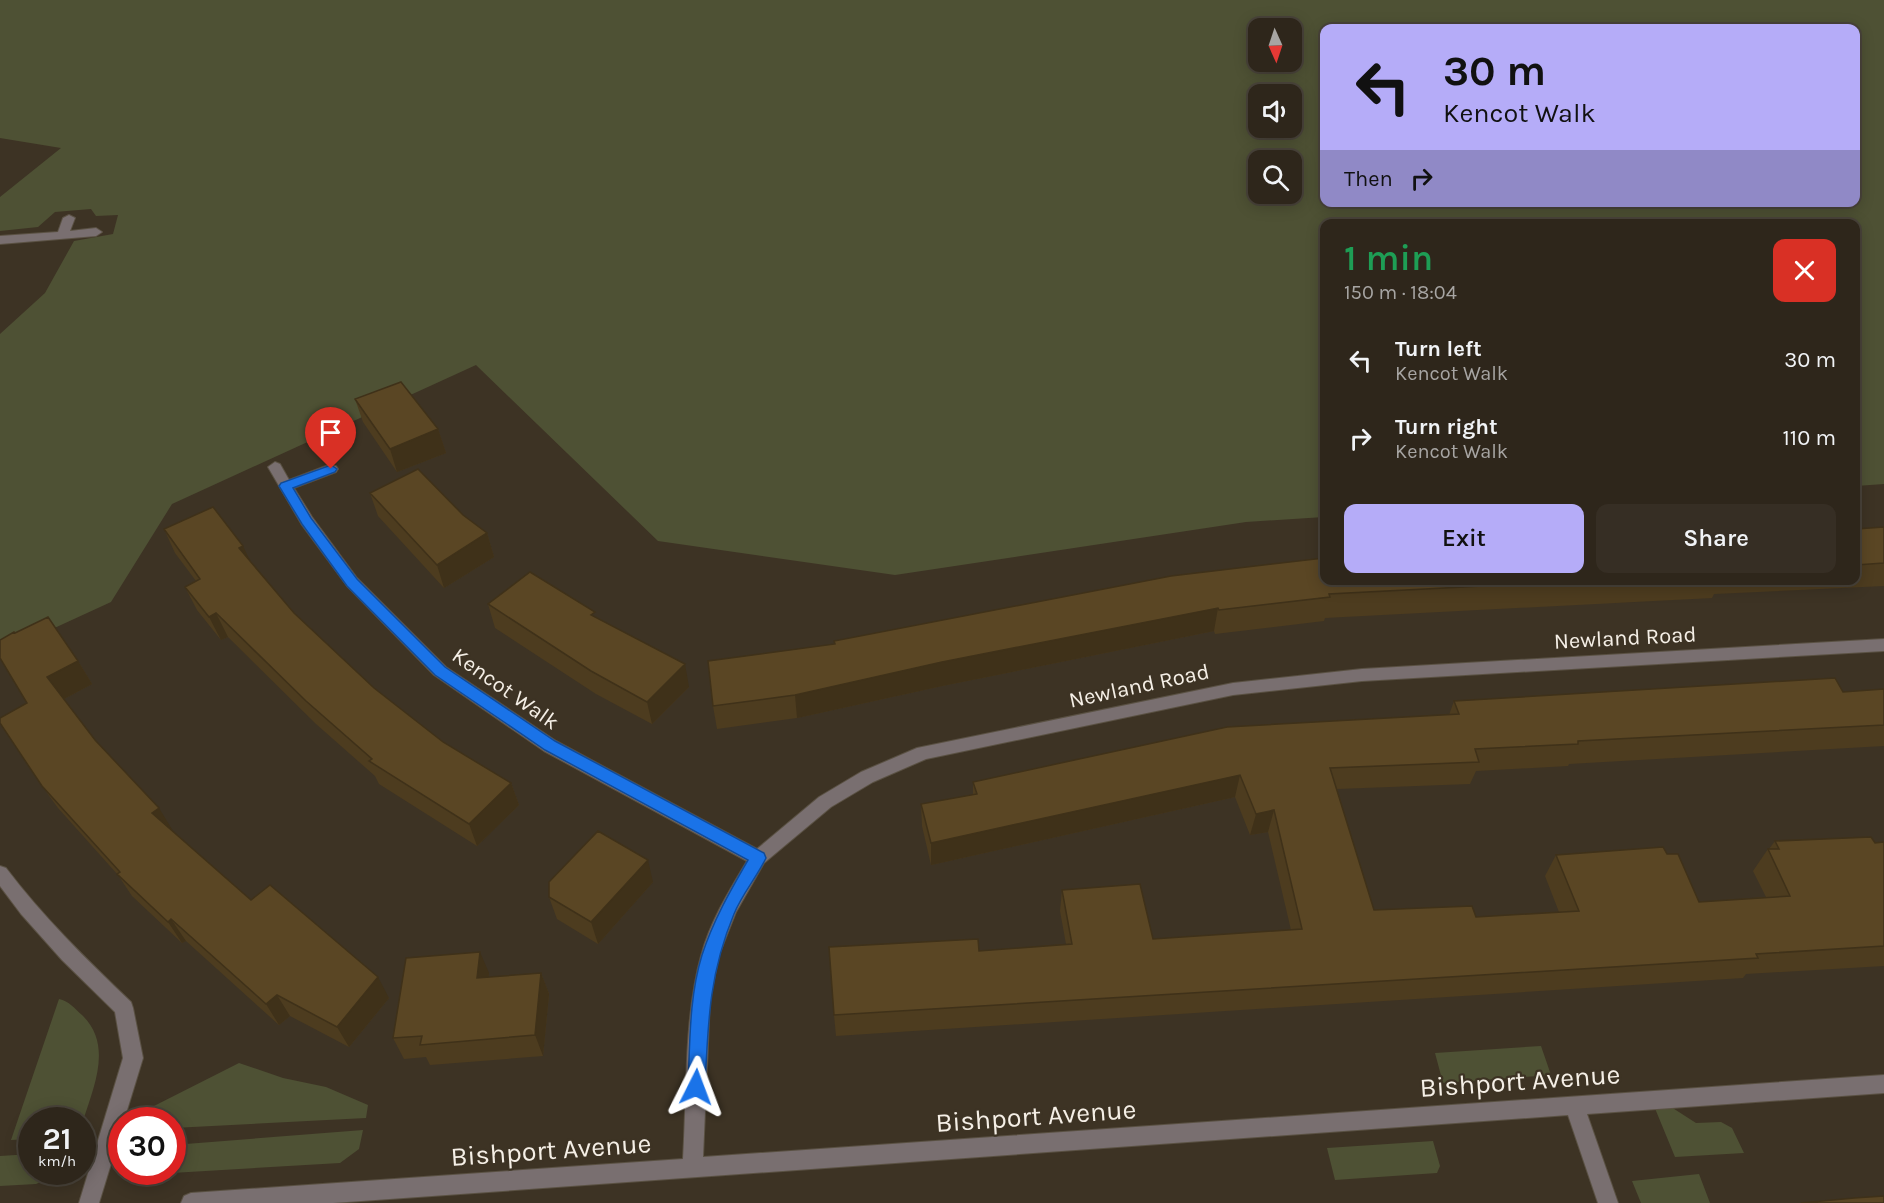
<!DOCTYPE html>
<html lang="en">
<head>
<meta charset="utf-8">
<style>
	body { margin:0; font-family:Karla,sans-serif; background:#362e24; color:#f1f3f6; height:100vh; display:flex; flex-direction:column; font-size:22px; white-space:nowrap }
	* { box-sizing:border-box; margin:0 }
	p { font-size:20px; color:#a7a5a3 }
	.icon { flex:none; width:33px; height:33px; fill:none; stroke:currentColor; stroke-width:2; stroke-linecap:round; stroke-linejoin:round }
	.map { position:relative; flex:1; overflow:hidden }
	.details { position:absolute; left:1320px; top:219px; width:540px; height:366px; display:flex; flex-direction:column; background:#2e261b; border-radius:12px; box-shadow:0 3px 15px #0003,0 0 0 2px #49433a }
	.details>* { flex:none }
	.banner { position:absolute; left:1320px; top:24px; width:540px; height:183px; border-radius:12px; box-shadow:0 3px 15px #0003,0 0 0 2px #49433a; background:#b5acf8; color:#111; overflow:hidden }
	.needle { width:39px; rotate:177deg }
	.tools { position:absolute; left:1248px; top:18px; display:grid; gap:12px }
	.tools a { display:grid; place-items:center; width:54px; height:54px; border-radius:12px; background:#2e261b; box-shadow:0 3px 15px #0003,0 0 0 2px #49433a; font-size:30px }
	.speed { position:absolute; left:18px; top:1107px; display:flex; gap:12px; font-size:30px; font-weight:700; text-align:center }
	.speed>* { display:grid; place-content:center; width:78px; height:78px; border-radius:50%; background:#2e261b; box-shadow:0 3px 15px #0003,0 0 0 2px #49433a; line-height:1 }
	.speed small { font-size:15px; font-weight:400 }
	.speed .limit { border:9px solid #d22; background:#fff; color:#111 }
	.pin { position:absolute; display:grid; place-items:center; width:51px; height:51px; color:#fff; margin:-62px -26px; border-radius:50% 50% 50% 0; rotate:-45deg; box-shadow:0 0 6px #0007 }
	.pin .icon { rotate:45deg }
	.me { position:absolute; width:66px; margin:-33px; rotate:3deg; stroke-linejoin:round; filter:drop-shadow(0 0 4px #0008) }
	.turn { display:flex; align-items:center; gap:21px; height:126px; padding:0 24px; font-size:27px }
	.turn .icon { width:78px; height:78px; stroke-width:2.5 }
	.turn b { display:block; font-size:42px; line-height:51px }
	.then { display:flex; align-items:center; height:57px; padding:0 24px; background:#0003; gap:12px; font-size:22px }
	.round { display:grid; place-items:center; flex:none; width:63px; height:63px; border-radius:12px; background:#362e24 }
	.head { display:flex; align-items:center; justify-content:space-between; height:102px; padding:0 24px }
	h1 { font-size:36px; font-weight:600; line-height:45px; color:#1e9e55 }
	.cta { display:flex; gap:12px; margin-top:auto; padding:12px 24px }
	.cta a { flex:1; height:69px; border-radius:12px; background:#b5acf8; color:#111; font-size:24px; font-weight:600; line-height:69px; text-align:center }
	.cta a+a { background:#362e24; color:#f1f3f6 }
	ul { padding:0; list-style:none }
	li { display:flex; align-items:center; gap:18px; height:78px; padding:0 24px }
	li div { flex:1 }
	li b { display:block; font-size:22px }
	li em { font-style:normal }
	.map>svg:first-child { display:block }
</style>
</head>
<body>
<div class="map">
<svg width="1884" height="1203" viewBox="0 0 1884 1203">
	<rect width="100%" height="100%" fill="#3d3324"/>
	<path fill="#4e5134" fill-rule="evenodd" d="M0,0H1884V484L1856,486V224H1324V517L1246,522L895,575L658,541L476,365L172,504L111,602L0,653V334L45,293L74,241L113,234L118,215L96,216L91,209L55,212L38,227L0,231V197L61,148L0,138ZM1258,28H1292V62H1258ZM1324,28H1856V202H1324ZM1258,94H1292V128H1258ZM1258,160H1292V194H1258Z
		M59,999C69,1001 75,1009 82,1015C113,1045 94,1086 83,1121L32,1120L31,1139L11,1140Z
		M1541,1046L1551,1075L1443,1083L1435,1053Z
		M239,1063L283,1078L326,1087L368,1105L366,1118L173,1128L172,1120H147L150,1108Z
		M1668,1105L1696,1123L1721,1122L1732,1128L1744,1153L1675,1157L1654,1106Z
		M363,1130L359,1149L340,1163L155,1174L150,1172H172L173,1145Z
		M1433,1141L1440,1166L1437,1173L1335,1180L1327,1148Z
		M31,1154L32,1172H63L36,1184L0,1186V1156Z
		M1699,1174L1710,1203H1641L1632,1181Z"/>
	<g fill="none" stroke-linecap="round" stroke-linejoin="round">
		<g stroke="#5a5143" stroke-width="2">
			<path id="street" d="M69,215L75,218L70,231L96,228L102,232L96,236L0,244V236L58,232L63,218Z
				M275,462L280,464L289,480L326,466H336L338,469L336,472L294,488L312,517L357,578L446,667L556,741L757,849L819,797L861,772L917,748L1233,683L1362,669L1884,639V651L1362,681L1233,695L926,759L873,782L831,807L764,863L736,912L719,955L710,999L703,1157L1884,1075V1093L1587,1114L1618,1203H1598L1568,1115L333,1203H181L184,1196L191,1193L683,1159C687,1095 684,1017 701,956C710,922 729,891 747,861L544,751L434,675L347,586L302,525L268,467Z
				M0,866L6,868C43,917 86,959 131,1002L133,1008L143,1058L124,1120H122V1128L99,1203H79L123,1058L115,1012L62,960L21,914L0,886Z"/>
		</g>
		<use href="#street" fill="#796f70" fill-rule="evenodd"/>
	</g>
	<path fill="#4d3c1f" d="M355,399L438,429L446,453L397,472L363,422Z
		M370,493L487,533L494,557L444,588L378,516Z
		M1884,527V586L1714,594L1712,598L1325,618L1324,621L1215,634L1214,631L942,686L797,718L717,729L713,706L834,645V641L1324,580H1856V529Z
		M164,529L250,561L294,613L374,688L443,742L511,783L519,805L477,846L379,784L375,776L316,724L228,637L221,640L197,610L185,587L196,581L175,553Z
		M488,604L596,618L689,687L652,724L596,694L495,628Z
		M78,661L92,684L64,699L95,740L173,831L251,900L389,998L349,1047L290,1016L279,1025L186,941L182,943L132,896L118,875L58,808L42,786L27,703Z
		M1884,689V746L1569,764L1568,766L1476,771L1470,784L1337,789L1374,910L1476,917L1559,912L1545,876L1556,855L1667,854L1699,902L1766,897L1753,871L1768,849H1769L1775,841L1884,842V966L1746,974L1743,978L836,1036L834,1015L979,951L1066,944L1060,911L1062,890L1153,939L1291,930L1268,832L1250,835L1235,797L931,865L922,826L921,804L973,795V782L1449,715L1454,701L1843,692Z
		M653,882L598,944L557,919L549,897Z
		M489,973L488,977L541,973L549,994L543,1056L430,1065L426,1057L404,1059L393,1038Z"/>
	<path fill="#3f3119" d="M438,429L446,453L397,472L390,449Z
		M487,533L494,557L444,588L437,565Z
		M243,546L254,569L239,548Z
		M1218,608L1214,631L942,686L797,718L795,695L942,662Z
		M216,613L228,637L221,640L209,617Z
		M78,661L92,684L62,700L47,677Z
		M685,664L689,687L652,724L647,702Z
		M1240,775L1235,797L931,865V843Z
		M511,783L519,805L477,846L469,824Z
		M159,808L173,831L152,813Z
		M1274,810L1268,832L1250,835L1256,814Z
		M648,860L653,882L598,944L591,922Z
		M171,919L186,941L182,943L168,922Z
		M480,952L489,973L486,999L477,978Z
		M541,973L549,994L543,1056L535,1035Z
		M378,977L389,998L349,1047L337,1027Z
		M277,995L290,1016L279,1025L266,1004Z"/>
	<path fill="#5a4624" stroke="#3f3119" stroke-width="1.5" d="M401,382L438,429L390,449L355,399Z
		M418,469L463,515L487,533L437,565L370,493Z
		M213,507L243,546L239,548L294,613L374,688L443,742L511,783L469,824L369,761L372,759L306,701L216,613L209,617L185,587L200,579L164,529Z
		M1884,527V563L1856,565V529Z
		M1324,558V580H1599L1329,594L1330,597L1219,610L1218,608L942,662L795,695L713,706L708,661L835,644L834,641L1171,576Z
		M530,572L595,612L591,615L685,664L647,702L591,671L488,604Z
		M48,617L78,661L47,677L95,740L159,808L152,813L251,900L270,885L378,977L337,1027L277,995L266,1004L171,919L168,922L117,874L120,872L42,786L0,723V718L27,703L0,658V640L14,632L15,633Z
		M1835,678L1843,692L1884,689V725L1578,741V744L1475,749L1479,762L1330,768L1374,910L1472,906L1476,917L1579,911L1556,855L1663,847L1667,854H1678L1699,902L1790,896L1768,849H1779L1775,841L1871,837L1875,843L1884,842V946L1756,954L1758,958L834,1015L829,947L978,939L979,951L1072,944L1062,890L1140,884L1153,939L1302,929L1274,810L1256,814L1240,775L931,843L921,804L977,794L973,782L1227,727L1459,714L1454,701Z
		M598,831L648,860L591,922L549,897V882Z
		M480,952L477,978L541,973L535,1035L420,1045L422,1036L393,1038L406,958Z
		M1884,1196V1203H1801L1854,1198Z"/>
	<path fill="#1a73e8" stroke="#114b97" stroke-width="1.5" d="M331,465L337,469L335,472L293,488L311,518L357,579L445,667L555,741L764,853L766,858C757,877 742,894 734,914C709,974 708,1023 705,1087L703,1093L696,1095L690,1093L688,1087C690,1043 689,997 702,955C713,921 730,891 748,860L545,750L435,675L347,586L302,524L279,486L281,483Z"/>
	<g text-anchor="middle" stroke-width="4.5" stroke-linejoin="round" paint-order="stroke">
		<g font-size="22" fill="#f5efe6" stroke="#3d3324">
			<text transform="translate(1625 637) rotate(-3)" y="8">Newland Road</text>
			<text transform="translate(1139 685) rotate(-12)" y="8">Newland Road</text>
			<text transform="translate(506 688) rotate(35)" y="8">Kencot Walk</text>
		</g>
		<g font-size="27" fill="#f5efe6" stroke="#3d3324">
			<text transform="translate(1520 1081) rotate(-4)" y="9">Bishport Avenue</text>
			<text transform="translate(1036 1116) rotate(-4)" y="9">Bishport Avenue</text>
			<text transform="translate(551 1150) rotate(-4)" y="9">Bishport Avenue</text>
		</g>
	</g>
</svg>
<div class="tools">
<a><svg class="needle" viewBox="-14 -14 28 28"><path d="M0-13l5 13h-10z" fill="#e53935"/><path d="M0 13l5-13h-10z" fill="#a7a5a3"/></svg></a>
<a><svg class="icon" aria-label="sound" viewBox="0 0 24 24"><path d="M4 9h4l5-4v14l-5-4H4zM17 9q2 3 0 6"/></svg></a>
<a><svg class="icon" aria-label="search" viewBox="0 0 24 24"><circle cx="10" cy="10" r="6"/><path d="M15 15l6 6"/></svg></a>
</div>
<div class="speed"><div>21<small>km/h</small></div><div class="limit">30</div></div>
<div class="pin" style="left:331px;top:469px;background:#d93025"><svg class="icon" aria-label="arrive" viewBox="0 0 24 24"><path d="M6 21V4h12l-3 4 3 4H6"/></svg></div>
<svg class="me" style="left:696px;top:1087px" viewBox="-20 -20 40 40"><path d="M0-17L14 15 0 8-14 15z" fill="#1a73e8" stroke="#fff" stroke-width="4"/></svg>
<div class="banner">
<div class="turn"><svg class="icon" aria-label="left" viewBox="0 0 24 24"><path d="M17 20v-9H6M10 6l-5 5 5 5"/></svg><div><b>30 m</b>Kencot Walk</div></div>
<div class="then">Then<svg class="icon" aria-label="right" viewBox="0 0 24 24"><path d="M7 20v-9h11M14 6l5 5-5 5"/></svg></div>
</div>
<section class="details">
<div class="head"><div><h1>1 min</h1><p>150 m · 18:04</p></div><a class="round" style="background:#d93025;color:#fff"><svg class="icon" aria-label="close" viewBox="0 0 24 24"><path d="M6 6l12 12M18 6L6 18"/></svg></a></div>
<ul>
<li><svg class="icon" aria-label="left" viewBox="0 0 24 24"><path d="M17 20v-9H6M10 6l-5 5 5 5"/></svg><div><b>Turn left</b><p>Kencot Walk</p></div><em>30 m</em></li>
<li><svg class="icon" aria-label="right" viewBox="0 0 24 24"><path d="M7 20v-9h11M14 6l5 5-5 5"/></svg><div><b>Turn right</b><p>Kencot Walk</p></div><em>110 m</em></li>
</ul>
<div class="cta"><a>Exit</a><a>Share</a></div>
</section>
</div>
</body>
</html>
